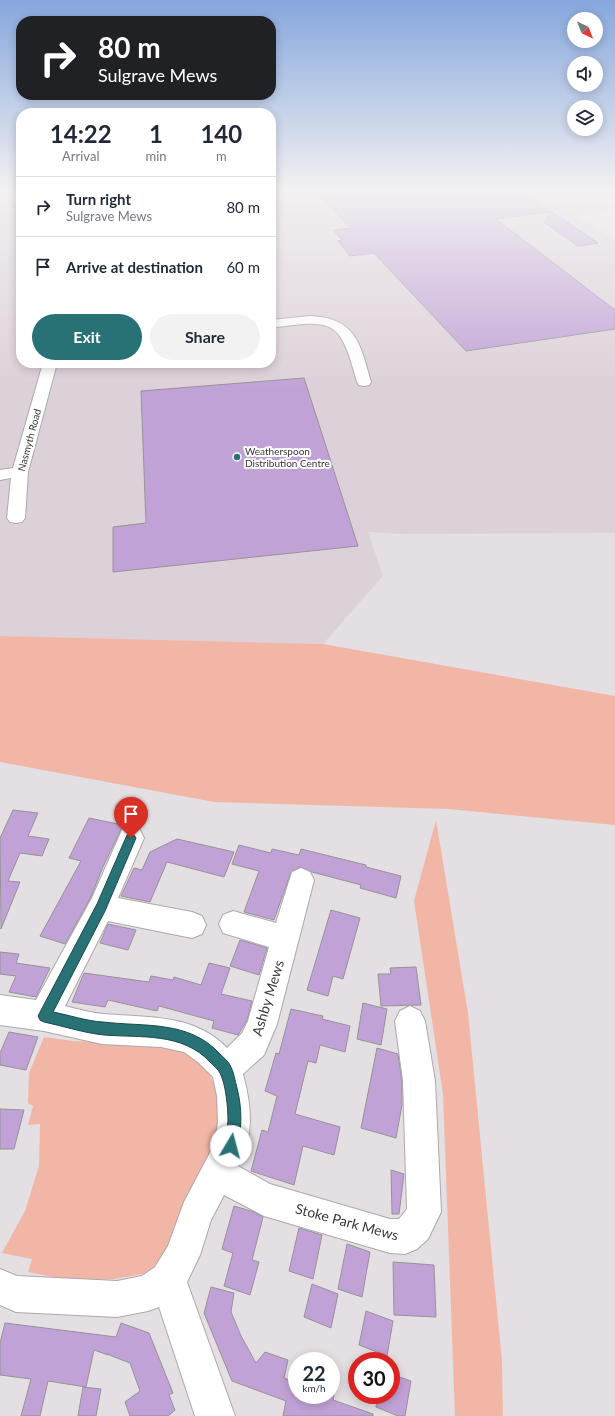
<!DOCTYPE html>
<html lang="en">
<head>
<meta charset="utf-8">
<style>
	body { margin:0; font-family:Lato,sans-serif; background:#f2f2f3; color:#1f2937; height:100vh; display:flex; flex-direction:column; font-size:15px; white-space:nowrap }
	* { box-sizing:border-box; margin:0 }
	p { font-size:13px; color:#747a83 }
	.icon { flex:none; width:22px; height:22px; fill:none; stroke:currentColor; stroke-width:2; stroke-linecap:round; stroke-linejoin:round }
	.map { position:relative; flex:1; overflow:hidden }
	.panel { position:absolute; left:16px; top:108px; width:260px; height:260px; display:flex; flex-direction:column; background:#fff; border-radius:16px; box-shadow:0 2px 10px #0003 }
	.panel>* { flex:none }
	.hud { position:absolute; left:16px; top:16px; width:260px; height:84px; border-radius:16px; box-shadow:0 2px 10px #0003; background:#202124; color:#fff; overflow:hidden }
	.needle { width:26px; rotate:137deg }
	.tools { position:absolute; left:567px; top:12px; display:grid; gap:8px }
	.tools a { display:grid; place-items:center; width:36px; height:36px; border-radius:50%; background:#fff; box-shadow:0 2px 10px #0003; font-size:20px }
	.speed { position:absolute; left:288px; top:1352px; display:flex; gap:8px; font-size:20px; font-weight:700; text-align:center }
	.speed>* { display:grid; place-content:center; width:52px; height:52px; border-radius:50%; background:#fff; box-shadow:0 2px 10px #0003; line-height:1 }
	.speed small { font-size:10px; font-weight:400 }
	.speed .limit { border:6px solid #d22; background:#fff; color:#111 }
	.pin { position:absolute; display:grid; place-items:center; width:34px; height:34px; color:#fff; margin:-41px -17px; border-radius:50% 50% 50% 0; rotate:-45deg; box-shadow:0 0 4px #0007 }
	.pin .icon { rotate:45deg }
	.me { position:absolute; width:44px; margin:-22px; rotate:8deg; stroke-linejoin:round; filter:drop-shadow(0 0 3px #0008) }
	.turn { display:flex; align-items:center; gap:14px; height:84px; padding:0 16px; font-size:18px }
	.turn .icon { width:52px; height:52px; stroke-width:2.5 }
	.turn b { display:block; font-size:28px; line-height:34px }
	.eta { display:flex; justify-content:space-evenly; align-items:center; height:68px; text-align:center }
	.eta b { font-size:24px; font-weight:700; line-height:28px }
	.cta { display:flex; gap:8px; margin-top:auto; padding:8px 16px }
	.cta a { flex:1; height:46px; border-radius:24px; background:#287276; color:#fff; font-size:16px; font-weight:700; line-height:46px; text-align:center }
	.cta a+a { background:#f2f2f3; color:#1f2937 }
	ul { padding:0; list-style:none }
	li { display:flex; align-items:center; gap:12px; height:60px; padding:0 16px; border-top:1px solid #e0e1e3 }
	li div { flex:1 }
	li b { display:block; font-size:15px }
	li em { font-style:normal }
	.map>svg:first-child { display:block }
</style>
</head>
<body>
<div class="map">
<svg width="615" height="1416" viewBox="0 0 615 1416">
	<rect width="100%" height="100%" fill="#e4dfe2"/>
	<path fill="#ddd1d9" d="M0,190H21V363H271V190H615V210L575,217L595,227L615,239V533L401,534L368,532L383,576L323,644L0,636Z"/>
	<path fill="#f2b6a7" d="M0,636L323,644L615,696V825L448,809L214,802L0,762Z
		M436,820L468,1013L502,1361L503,1416H455L443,1094L414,901Z
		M44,1037L73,1041L122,1043L155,1041L188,1051L206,1067L216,1088L220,1116L219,1141L163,1261L149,1273L114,1279L74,1281L28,1272L32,1259L2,1253L25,1211L39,1166L40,1124L28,1125L33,1106L28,1103L29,1073Z"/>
	<path fill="#c1a2d7" stroke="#959397" d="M315,190H519L598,243L578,246L544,222L551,212L496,219L615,310V329L466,351L374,253L350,256L338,241L342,240L333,230L351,228Z
		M304,378L358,546L113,572V527L146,523L141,391Z
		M13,810L38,813L28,836L49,839L42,856L20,853L8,881L20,882L1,929L0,838Z
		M89,818L123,825L102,869L91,897L65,944L40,936L81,861L69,858Z
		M177,839L234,852L224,877L167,862L150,902L121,896L134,868L142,870L150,852Z
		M239,845L271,853L272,849L299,855L301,849L366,865V867L401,876L396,898L360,888L361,885L312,872L300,867L291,872L274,920L244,912L259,871L232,864Z
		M331,910L360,918L343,979L333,976L328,996L307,990Z
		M108,924L136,930L128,950L100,943Z
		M240,940L267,948L259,975L230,966Z
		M0,952L19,954L16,963L50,968L36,997L9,992L16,976L0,974Z
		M209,963L230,968L221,994L252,1001L247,1020L238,1035L212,1028L214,1021L159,1006L157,1011L108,1000L105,1007L72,1002L84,973L149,982L151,976L173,980L174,977L201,985Z
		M416,967L421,1005L381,1006L378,974H391L390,968Z
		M363,1003L387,1009L381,1045L357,1039Z
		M291,1009L323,1016L322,1019L350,1026L345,1052L320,1045L316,1063L308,1061L295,1114L340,1127L334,1155L303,1146L294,1185L251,1171L262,1130L268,1132L277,1096L265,1091L276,1053L279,1054Z
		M9,1032L38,1037L26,1070L0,1065V1053Z
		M377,1048L398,1054L402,1081V1105L396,1138L361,1128Z
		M0,1109L24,1110L14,1149H0Z
		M391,1170L404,1174L399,1214H392Z
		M234,1206L254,1212L263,1217L252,1260L259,1262L250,1295L224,1286L233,1253L222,1249Z
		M299,1228L322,1235L313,1279L289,1271Z
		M347,1244L370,1252L362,1297L338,1289Z
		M393,1262L434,1265L436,1317L394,1315Z
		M312,1284L338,1294L331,1328L304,1317Z
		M211,1287L234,1293L231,1312L241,1336L256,1363L265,1352L288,1360L284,1378L297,1383V1395H334L333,1400L373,1414V1416H283L286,1401L232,1381L204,1313Z
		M366,1311L393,1321L387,1356L359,1345Z
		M5,1323L116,1337L121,1323L149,1333L173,1393L169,1395L175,1410L168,1416H130L125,1402L140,1391L130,1363L109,1355L108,1353V1355L94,1350L86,1387L48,1381L40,1416H21L31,1379L0,1375V1343Z
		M391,1374L411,1381L405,1416H398L376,1407L378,1395H391Z
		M83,1387L101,1389L96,1416H78Z"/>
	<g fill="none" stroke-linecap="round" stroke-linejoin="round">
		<g stroke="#aca8ab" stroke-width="2">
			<path id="minor" d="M11,190H21V210L16,207Z
				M310,316C356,318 360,343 371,382L369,385L364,386L359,385L357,382C340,319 334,319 271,328V320Z
				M43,363H57L28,472L25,518L22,522L16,523L10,522L7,518L11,478L0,480V470L13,468Z
				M131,827L140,830L144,838L118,898L192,912L202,916L206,925L202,934L192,938L108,921L65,1006C77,1009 91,1013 104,1014C147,1018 193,1013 227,1048L242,1033L248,1021L269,947L223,933L219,924L223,915L233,911L276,923L292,872L301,868L310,872L314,880L277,1024L264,1055L243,1074C252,1108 254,1135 238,1166L270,1184L390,1219H399L407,1209L403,1081L395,1021L400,1011L410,1006L420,1011L425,1021L435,1081L441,1212L428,1239L417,1249L405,1254L390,1253L264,1216L224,1195L211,1220L200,1255L187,1282L235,1416H195L159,1307L148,1311L117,1317L16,1312L0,1305V1269L17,1276L117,1281L142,1276L155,1267L168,1246L184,1202L215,1143L218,1121L217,1096L213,1077L199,1063L184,1052L161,1047L102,1044L44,1031L0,1025V995L36,1000L92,898L122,830Z"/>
		</g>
		<use href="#minor" fill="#fff" fill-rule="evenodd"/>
	</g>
	<linearGradient id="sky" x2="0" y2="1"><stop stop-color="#86a7dd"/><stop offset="0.49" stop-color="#f3f1f2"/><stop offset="1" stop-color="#f3f1f2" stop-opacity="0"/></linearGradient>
	<rect width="615" height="388" fill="url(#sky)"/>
	<path fill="#287276" stroke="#1a4a4d" d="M131,834L134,835L136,838L105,911L53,1012C69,1015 86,1021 103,1022C145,1027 189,1020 220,1054C223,1057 228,1061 230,1065C234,1072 235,1081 237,1088C242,1107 243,1133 235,1151L231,1153L226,1151C222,1142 227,1131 228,1121C228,1108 226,1085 220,1073C218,1069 213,1065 210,1062C182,1032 141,1038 104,1035C84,1033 63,1026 44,1022L40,1020L38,1016L97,904L127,835Z"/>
	<circle fill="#287276" stroke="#fff" stroke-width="1.5" cx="237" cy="457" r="4"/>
	<g text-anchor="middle" stroke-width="4" stroke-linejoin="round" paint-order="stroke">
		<g font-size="10" fill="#393738" stroke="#fff">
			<text transform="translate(29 440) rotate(-75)" y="4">Nasmyth Road</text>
		</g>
		<g font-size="10" fill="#393738" stroke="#fff" text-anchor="start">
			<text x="245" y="455">Weatherspoon<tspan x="245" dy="12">Distribution Centre</tspan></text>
		</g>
		<g font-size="14" fill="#393738" stroke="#fff">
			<text transform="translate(268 998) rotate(-73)" y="5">Ashby Mews</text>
			<text transform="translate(347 1222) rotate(15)" y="5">Stoke Park Mews</text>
		</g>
	</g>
</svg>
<div class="tools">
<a><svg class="needle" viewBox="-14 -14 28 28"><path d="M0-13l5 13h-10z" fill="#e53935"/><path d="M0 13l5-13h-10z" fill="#747a83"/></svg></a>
<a><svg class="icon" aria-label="sound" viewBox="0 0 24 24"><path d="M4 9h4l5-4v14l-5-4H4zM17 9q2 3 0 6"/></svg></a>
<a><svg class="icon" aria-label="layers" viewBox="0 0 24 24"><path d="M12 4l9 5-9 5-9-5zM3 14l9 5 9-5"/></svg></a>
</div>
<div class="speed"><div>22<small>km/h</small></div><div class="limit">30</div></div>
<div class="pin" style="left:131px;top:838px;background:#d93025"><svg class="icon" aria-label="arrive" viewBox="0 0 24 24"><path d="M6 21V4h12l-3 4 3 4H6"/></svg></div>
<svg class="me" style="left:231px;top:1146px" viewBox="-20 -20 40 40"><circle r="19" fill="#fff"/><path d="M0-13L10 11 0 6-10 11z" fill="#287276"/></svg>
<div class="hud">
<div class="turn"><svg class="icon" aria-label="right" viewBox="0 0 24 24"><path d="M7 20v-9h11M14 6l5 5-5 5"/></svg><div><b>80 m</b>Sulgrave Mews</div></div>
</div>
<section class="panel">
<div class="eta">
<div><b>14:22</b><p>Arrival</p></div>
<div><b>1</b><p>min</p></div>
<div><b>140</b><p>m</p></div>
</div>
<ul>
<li><svg class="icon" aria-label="right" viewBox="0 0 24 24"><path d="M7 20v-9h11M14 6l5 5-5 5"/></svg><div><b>Turn right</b><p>Sulgrave Mews</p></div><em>80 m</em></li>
<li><svg class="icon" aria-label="arrive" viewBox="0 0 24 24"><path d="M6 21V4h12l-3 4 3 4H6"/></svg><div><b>Arrive at destination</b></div><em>60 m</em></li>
</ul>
<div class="cta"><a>Exit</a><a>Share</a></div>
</section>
</div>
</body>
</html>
